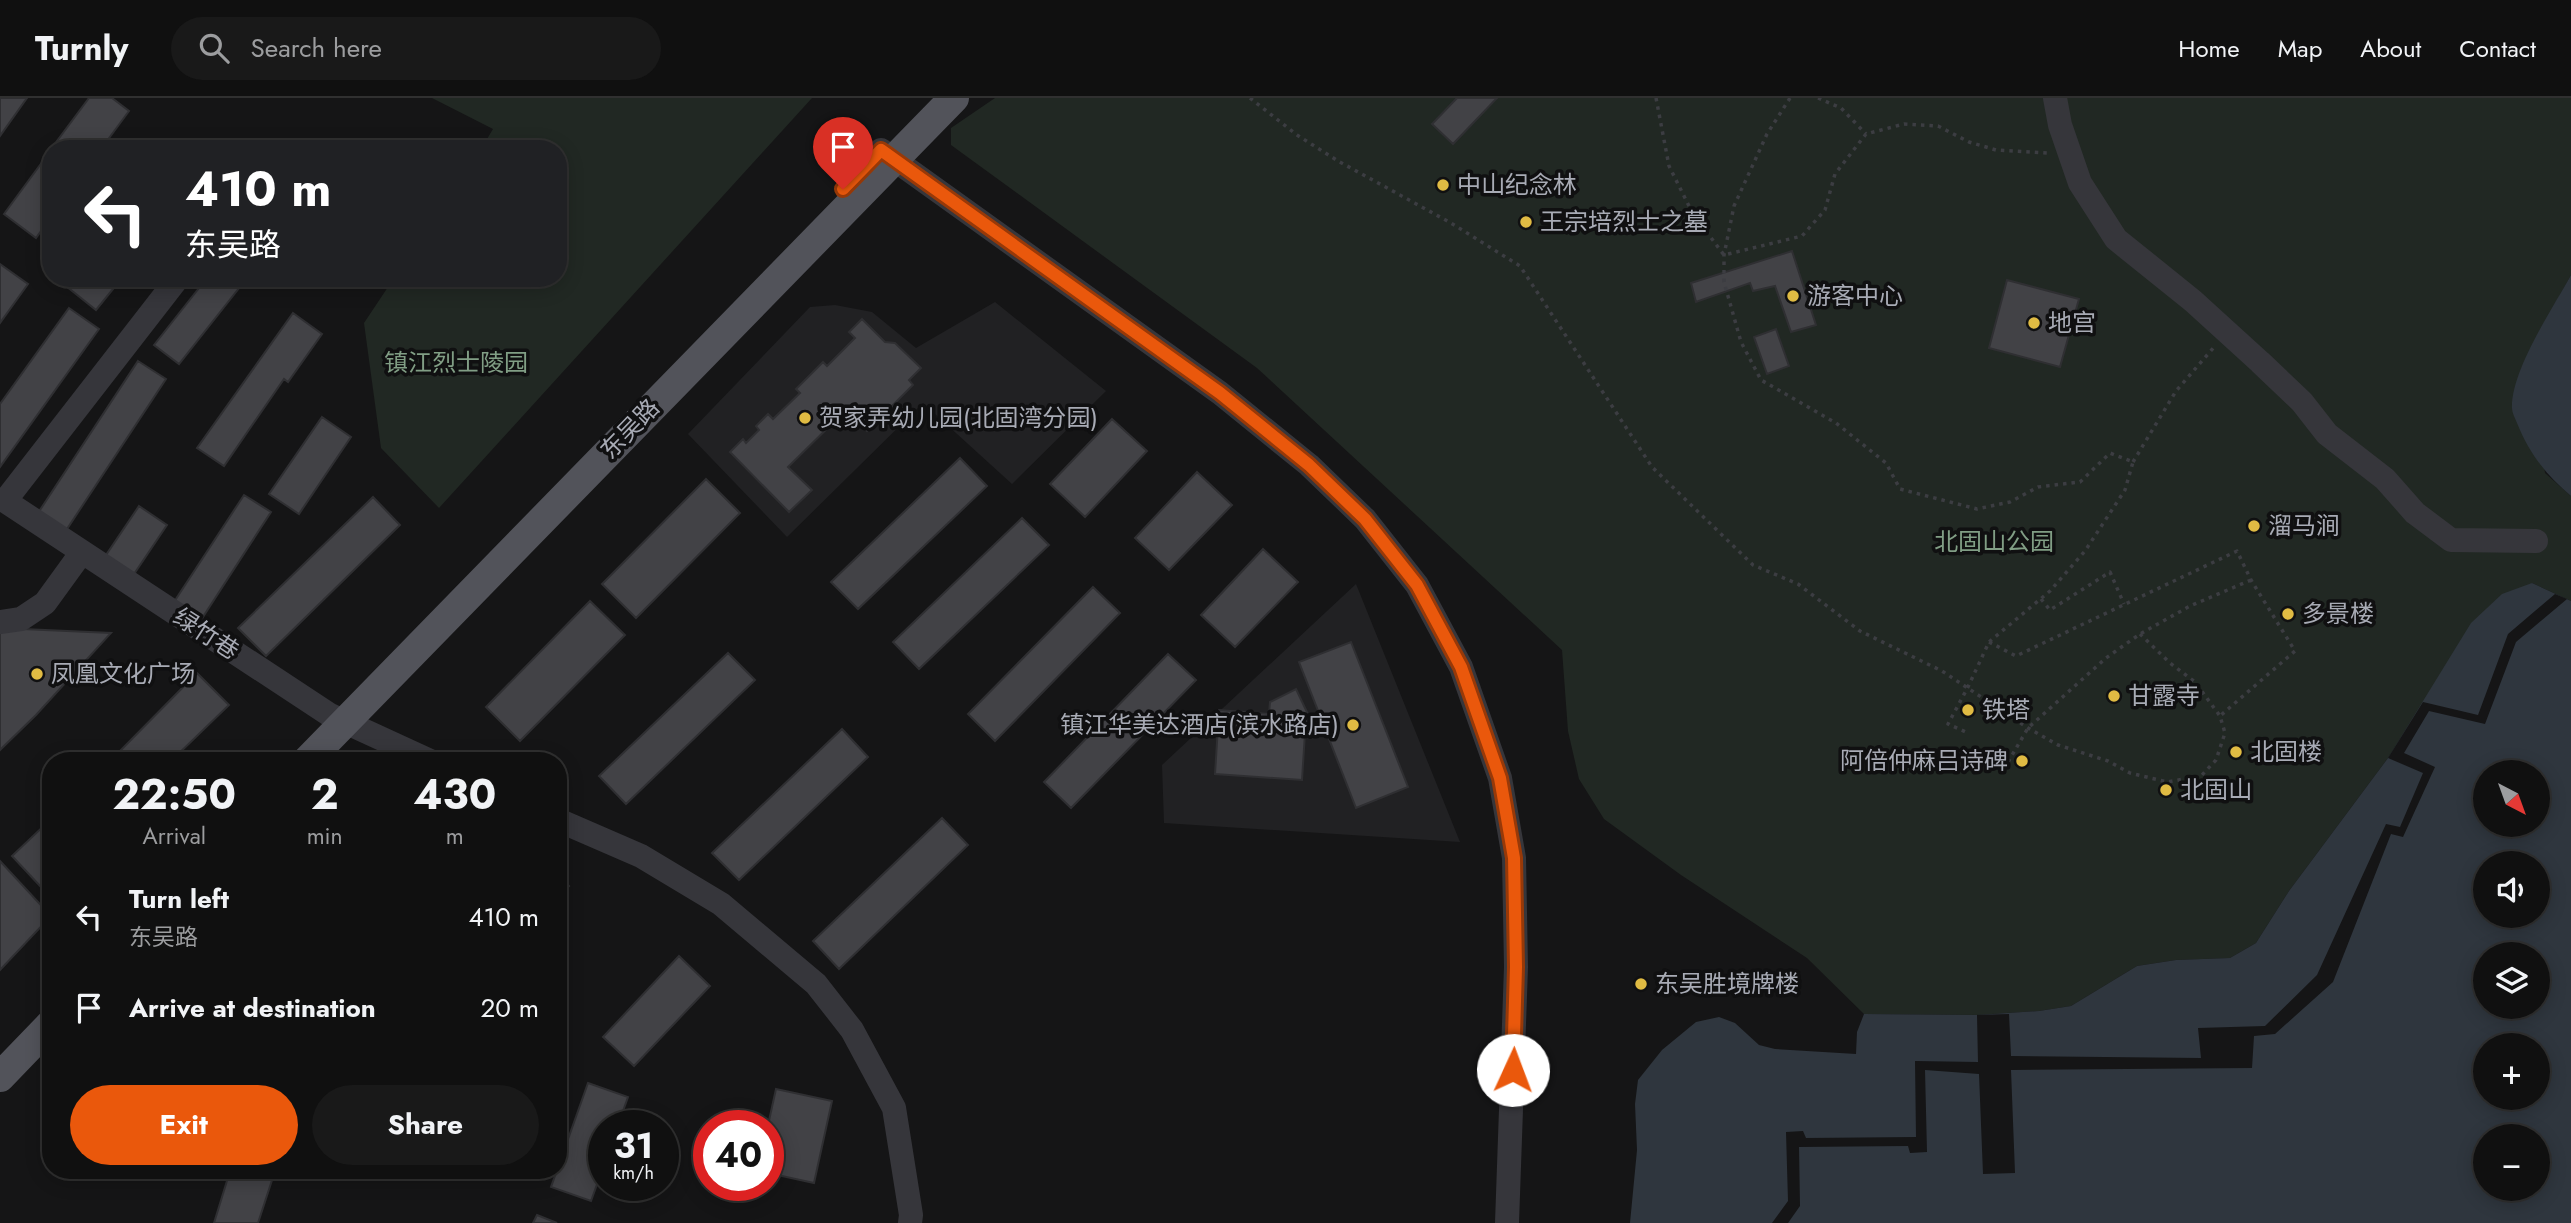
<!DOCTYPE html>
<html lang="en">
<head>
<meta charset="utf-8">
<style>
	body { margin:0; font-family:Jost,"Noto Sans SC",sans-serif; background:#191919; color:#f1f3f6; height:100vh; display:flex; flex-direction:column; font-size:26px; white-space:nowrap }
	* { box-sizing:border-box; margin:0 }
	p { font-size:23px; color:#9c9d9f }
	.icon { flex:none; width:38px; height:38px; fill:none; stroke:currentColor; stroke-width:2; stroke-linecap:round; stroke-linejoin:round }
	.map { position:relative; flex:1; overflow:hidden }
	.side { position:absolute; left:42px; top:654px; width:525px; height:427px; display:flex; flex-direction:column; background:#101010; border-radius:28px; box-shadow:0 4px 18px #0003,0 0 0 2px #303030 }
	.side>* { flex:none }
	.banner { position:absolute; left:42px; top:42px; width:525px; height:147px; border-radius:28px; box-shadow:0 4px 18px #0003,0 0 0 2px #303030; background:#202124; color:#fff; overflow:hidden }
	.needle { width:46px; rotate:139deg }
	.fabs { position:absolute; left:2473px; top:662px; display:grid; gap:14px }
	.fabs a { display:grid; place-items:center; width:77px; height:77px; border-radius:50%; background:#101010; box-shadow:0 4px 18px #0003,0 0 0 2px #303030; font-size:35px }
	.speed { position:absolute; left:588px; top:1012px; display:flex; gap:14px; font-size:35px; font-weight:700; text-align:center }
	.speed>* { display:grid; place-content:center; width:91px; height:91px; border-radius:50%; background:#101010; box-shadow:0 4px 18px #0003,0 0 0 2px #303030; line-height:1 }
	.speed small { font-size:18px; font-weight:400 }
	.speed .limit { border:10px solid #d22; background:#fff; color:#111 }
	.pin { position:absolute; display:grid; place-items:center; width:60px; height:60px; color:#fff; margin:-72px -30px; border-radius:50% 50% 50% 0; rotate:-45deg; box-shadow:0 0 7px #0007 }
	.pin .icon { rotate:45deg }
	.me { position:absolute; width:77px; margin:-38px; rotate:2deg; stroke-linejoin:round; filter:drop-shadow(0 0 5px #0008) }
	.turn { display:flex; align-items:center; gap:24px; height:147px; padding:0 28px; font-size:32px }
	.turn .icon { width:91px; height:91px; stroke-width:2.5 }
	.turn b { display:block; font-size:49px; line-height:60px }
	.eta { display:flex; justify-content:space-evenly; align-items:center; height:119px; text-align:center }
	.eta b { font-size:42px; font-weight:700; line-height:49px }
	.cta { display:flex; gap:14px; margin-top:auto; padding:14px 28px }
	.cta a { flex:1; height:80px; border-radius:42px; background:#ea580c; color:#fff; font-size:28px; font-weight:700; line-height:80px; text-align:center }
	.cta a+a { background:#191919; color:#f1f3f6 }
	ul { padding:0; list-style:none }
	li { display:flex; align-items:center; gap:21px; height:91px; padding:0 28px }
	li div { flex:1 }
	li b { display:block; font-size:26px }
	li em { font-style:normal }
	header { display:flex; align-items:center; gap:42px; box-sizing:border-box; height:98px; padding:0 35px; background:#101010; border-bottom:2px solid #303030 }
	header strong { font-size:33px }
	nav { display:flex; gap:38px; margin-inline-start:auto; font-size:24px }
	.search { width:490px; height:63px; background:#191919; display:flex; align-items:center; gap:18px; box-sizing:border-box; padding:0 24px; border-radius:38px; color:#9c9d9f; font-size:26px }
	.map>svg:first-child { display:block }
</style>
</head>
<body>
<header>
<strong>Turnly</strong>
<div class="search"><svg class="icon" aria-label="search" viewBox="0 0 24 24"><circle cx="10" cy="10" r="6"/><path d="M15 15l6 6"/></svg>Search here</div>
<nav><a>Home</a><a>Map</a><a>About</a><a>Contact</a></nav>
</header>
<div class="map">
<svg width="2571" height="1125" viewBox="0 0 2571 1125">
	<rect width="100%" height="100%" fill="#151516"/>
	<path fill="#212123" d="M995,204L1106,293L1012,386L923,305L787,439L688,336L810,209L835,207L872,214L916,250Z
		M1356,486L1460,744L1164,725L1162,667Z"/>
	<path fill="#212823" d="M432,0H812L439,410L381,350L364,225L394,180H558V51H481L493,31Z
		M995,0H2571V177L2530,252L2545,375L2571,398V503L2532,485L2423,604L2388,660L2289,793L2256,845L2230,860L2176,862L2137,868L2071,908L2039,913L1977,917L1864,916L1807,860L1681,777L1604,721L1579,681L1568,633L1562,552L1257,270L951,47V30Z"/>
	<path fill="#2f363e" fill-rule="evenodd" d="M2571,177V398C2546,377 2529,355 2517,325C2515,320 2512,315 2512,310C2511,272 2553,210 2571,177Z
		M2532,485L2571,503V1125H1630L1637,1052L1635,1006L1638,982L1662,952L1696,924L1719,919L1735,925L1759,947L1775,951L1856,956L1857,934L1864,916L1977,917L2039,913L2071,908L2137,868L2176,862L2230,860L2256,845L2289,793L2388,660L2471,525L2502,496ZM2485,674H2538V726H2485ZM2485,765H2538V817H2485ZM2485,856H2538V908H2485ZM2485,947H2538V999H2485ZM2485,1038H2538V1090H2485Z"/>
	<path fill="#151516" d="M2555,496L2567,501L2516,544L2485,626L2429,613L2404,655L2435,669L2403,739L2391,736L2333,884L2275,936L2254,938L2252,970L2011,972L2015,1075L1983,1076L1979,976L1925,972L1927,1054L1910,1055L1908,1048L1799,1049L1800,1108L1788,1125H1772L1788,1103L1786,1034L1803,1033L1806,1040L1916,1039L1915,963L1978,964L1977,917L2009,916L2011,958L2201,960L2198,930L2265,928L2317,877L2386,726L2400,729L2423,675L2388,660L2423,604L2478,617L2508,536Z"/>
	<path fill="#424246" stroke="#2f2f32" stroke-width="2" d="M0,0H27L0,38Z
		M89,0H112L129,13L101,51H51Z
		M1457,0H1497L1453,46L1432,26Z
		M51,52V119L36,140L4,116Z
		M1792,153L1816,227L1791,234L1775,188L1753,193L1750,185L1696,204L1691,185Z
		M0,166L28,186L0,225Z
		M72,180H122L96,212L66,188Z
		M207,180H247L179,266L154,247Z
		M2007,182L2079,201L2060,269L1989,250Z
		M69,210L99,231L0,369V306Z
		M293,215L322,236L288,284L284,281L224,368L197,350Z
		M862,221L885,244L895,245L921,270L909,282L913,287L867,333L846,312L788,369L812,392L789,414L730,354L743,341L746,345L759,332L756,328L768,316L773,321L800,295L796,291L823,264L827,268L855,240L849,234Z
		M1776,231L1789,268L1767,276L1754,239Z
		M138,263L166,281L65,434L38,415Z
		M322,319L351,339L299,416L269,396Z
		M1112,321L1147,353L1085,419L1050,386Z
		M960,360L987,388L858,511L831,484Z
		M1197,374L1232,407L1169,472L1135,440Z
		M706,381L740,415L636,520L602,486Z
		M244,397L271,414L199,525L172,507Z
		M373,399L400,427L266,558L238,530Z
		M139,408L167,427L132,479L104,460Z
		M1022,420L1049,447L919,571L893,544Z
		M1263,451L1298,484L1235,549L1201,517Z
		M1093,489L1120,515L995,643L968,616Z
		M590,503L625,537L520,643L486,609Z
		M0,530L111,535L36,617L0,652Z
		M1351,544L1408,689L1356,710L1299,564Z
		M728,555L755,582L626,706L599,678Z
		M1168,556L1196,582L1071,710L1044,684Z
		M197,575L229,607L171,663H122L116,657Z
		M1296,591L1315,631L1305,635L1302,682L1215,676L1219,612L1269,616L1270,604Z
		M842,631L868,659L739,782L712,755Z
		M942,720L968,747L839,871L813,843Z
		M51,721V780L41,789L12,758Z
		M0,763L51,818L0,872Z
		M558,778L569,788L558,799Z
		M679,858L710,888L634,968L603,939Z
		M588,985L628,999L618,1027H604V1067L591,1103L551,1089Z
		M776,991L832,1003L814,1085L768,1075V1027Z
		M230,1073H275L258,1125H214Z
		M537,1117L557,1125H533Z"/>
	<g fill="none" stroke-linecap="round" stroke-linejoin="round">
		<path stroke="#3c3d42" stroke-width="3.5" stroke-dasharray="3.5 5" stroke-linecap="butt" d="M1250,0L1297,37L1338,63L1451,125L1520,168L1652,369L1753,467L1798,486L1860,533L1942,573L2028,630L2058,647L2108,663L2130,675L2167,684L2201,678L2216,662L2225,635L2220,618L2195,584L2170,565L2140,536
			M1656,0L1669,68L1693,116L1724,157L1802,138L1825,112L1835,76L1866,36L1904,26L1938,28L1969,44L1996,52L2047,55
			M1790,0L1767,36L1734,108L1724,157V184L1741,244L1761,282L1836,325L1886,365L1900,391L1977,411L2010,404L2038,389L2080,384L2110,355L2133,364L2125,392L2085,453L2050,493L1989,544L1968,589L1948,626L1966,634
			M1818,0L1841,10L1866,36
			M2133,364L2176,293L2215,248
			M2041,501L2050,512L2110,474L2124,506
			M1989,544L2016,558L2237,453L2251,482L2295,553L2220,618
			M2008,664L2028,630L2106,560L2140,536L2190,508L2251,482"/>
		<path stroke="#36363b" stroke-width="24" d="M2055,0L2060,27L2080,85L2116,141L2193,203L2260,264L2302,304L2327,336L2385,381L2415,415L2451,442L2536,443
			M881,52L1220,295L1309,367L1365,421L1417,487L1461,569L1500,680L1514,760L1516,869L1507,1125
			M178,180L5,403L330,617L430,663
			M0,524L21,521L45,505L82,454
			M558,722L641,758L721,806L816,886L852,932L894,1010L911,1117L910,1125"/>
		<path stroke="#52535a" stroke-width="30" d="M307,663L954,0
			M0,979L51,926"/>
	</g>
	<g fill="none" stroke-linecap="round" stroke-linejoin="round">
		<g stroke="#983908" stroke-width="18">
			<path id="route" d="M843,91L881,52L1220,295L1309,367L1365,421L1417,487L1461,569L1500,680L1514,760L1516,869L1513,972"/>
		</g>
		<use href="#route" stroke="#ea580c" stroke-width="12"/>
	</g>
	<g fill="#e0bb43" stroke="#101011" stroke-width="2.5">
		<circle cx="1443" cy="87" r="7"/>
		<circle cx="1526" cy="124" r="7"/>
		<circle cx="1793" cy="198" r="7"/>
		<circle cx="2034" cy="225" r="7"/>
		<circle cx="805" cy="320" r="7"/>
		<circle cx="2254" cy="428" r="7"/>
		<circle cx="2288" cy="516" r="7"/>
		<circle cx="37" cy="576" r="7"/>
		<circle cx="2114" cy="598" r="7"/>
		<circle cx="1968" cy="612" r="7"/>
		<circle cx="1353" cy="627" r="7"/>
		<circle cx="2236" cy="654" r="7"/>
		<circle cx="2022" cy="663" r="7"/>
		<circle cx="2166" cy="692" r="7"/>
		<circle cx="1641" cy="886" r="7"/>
	</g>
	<g text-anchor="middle" stroke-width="7" stroke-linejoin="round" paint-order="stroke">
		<g font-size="24" fill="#a8abb5" stroke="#101011" text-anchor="start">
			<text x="1457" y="95">中山纪念林</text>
			<text x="1540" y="132">王宗培烈士之墓</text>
			<text x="1807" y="206">游客中心</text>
			<text x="2048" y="233">地宫</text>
			<text x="819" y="328">贺家弄幼儿园(北固湾分园)</text>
			<text x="2268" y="436">溜马涧</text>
			<text x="2302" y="524">多景楼</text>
			<text x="51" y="584">凤凰文化广场</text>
			<text x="2128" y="606">甘露寺</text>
			<text x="1982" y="620">铁塔</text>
			<text x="1339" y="635" text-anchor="end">镇江华美达酒店(滨水路店)</text>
			<text x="2250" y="662">北固楼</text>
			<text x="2008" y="671" text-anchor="end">阿倍仲麻吕诗碑</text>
			<text x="2180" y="700">北固山</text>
			<text x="1655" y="894">东吴胜境牌楼</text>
		</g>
		<g font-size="24" fill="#819e85" stroke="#101011">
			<text x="456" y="273">镇江烈士陵园</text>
			<text x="1994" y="452">北固山公园</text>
		</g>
		<g font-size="24" fill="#a8abb5" stroke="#101011">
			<text transform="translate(630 331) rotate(-46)" y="8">东吴路</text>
			<text transform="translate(206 536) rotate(33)" y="8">绿竹巷</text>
		</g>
	</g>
</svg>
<div class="fabs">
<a><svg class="needle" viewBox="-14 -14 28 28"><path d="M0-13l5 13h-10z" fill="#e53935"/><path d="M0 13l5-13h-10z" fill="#9c9d9f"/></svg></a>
<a><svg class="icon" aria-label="sound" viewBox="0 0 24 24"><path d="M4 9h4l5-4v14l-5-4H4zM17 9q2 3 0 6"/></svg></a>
<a><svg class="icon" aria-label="layers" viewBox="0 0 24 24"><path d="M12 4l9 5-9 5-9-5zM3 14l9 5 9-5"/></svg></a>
<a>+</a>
<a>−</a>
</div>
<div class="speed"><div>31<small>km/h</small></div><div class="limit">40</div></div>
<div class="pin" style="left:843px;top:91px;background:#d93025"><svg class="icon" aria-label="arrive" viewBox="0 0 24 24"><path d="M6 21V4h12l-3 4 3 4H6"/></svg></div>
<svg class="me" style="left:1513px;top:972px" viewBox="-20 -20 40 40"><circle r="19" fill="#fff"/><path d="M0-13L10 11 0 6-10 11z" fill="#ea580c"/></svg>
<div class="banner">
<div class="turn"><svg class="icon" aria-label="left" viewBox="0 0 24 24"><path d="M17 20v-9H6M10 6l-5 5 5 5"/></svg><div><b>410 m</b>东吴路</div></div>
</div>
<section class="side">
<div class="eta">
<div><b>22:50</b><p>Arrival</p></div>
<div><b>2</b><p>min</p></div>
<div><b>430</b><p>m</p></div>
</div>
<ul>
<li><svg class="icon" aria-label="left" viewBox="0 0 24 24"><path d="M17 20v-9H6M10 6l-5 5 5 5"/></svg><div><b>Turn left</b><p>东吴路</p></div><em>410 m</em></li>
<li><svg class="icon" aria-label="arrive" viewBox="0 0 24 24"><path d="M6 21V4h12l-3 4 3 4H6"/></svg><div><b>Arrive at destination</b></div><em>20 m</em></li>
</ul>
<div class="cta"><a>Exit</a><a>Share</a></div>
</section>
</div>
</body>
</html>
